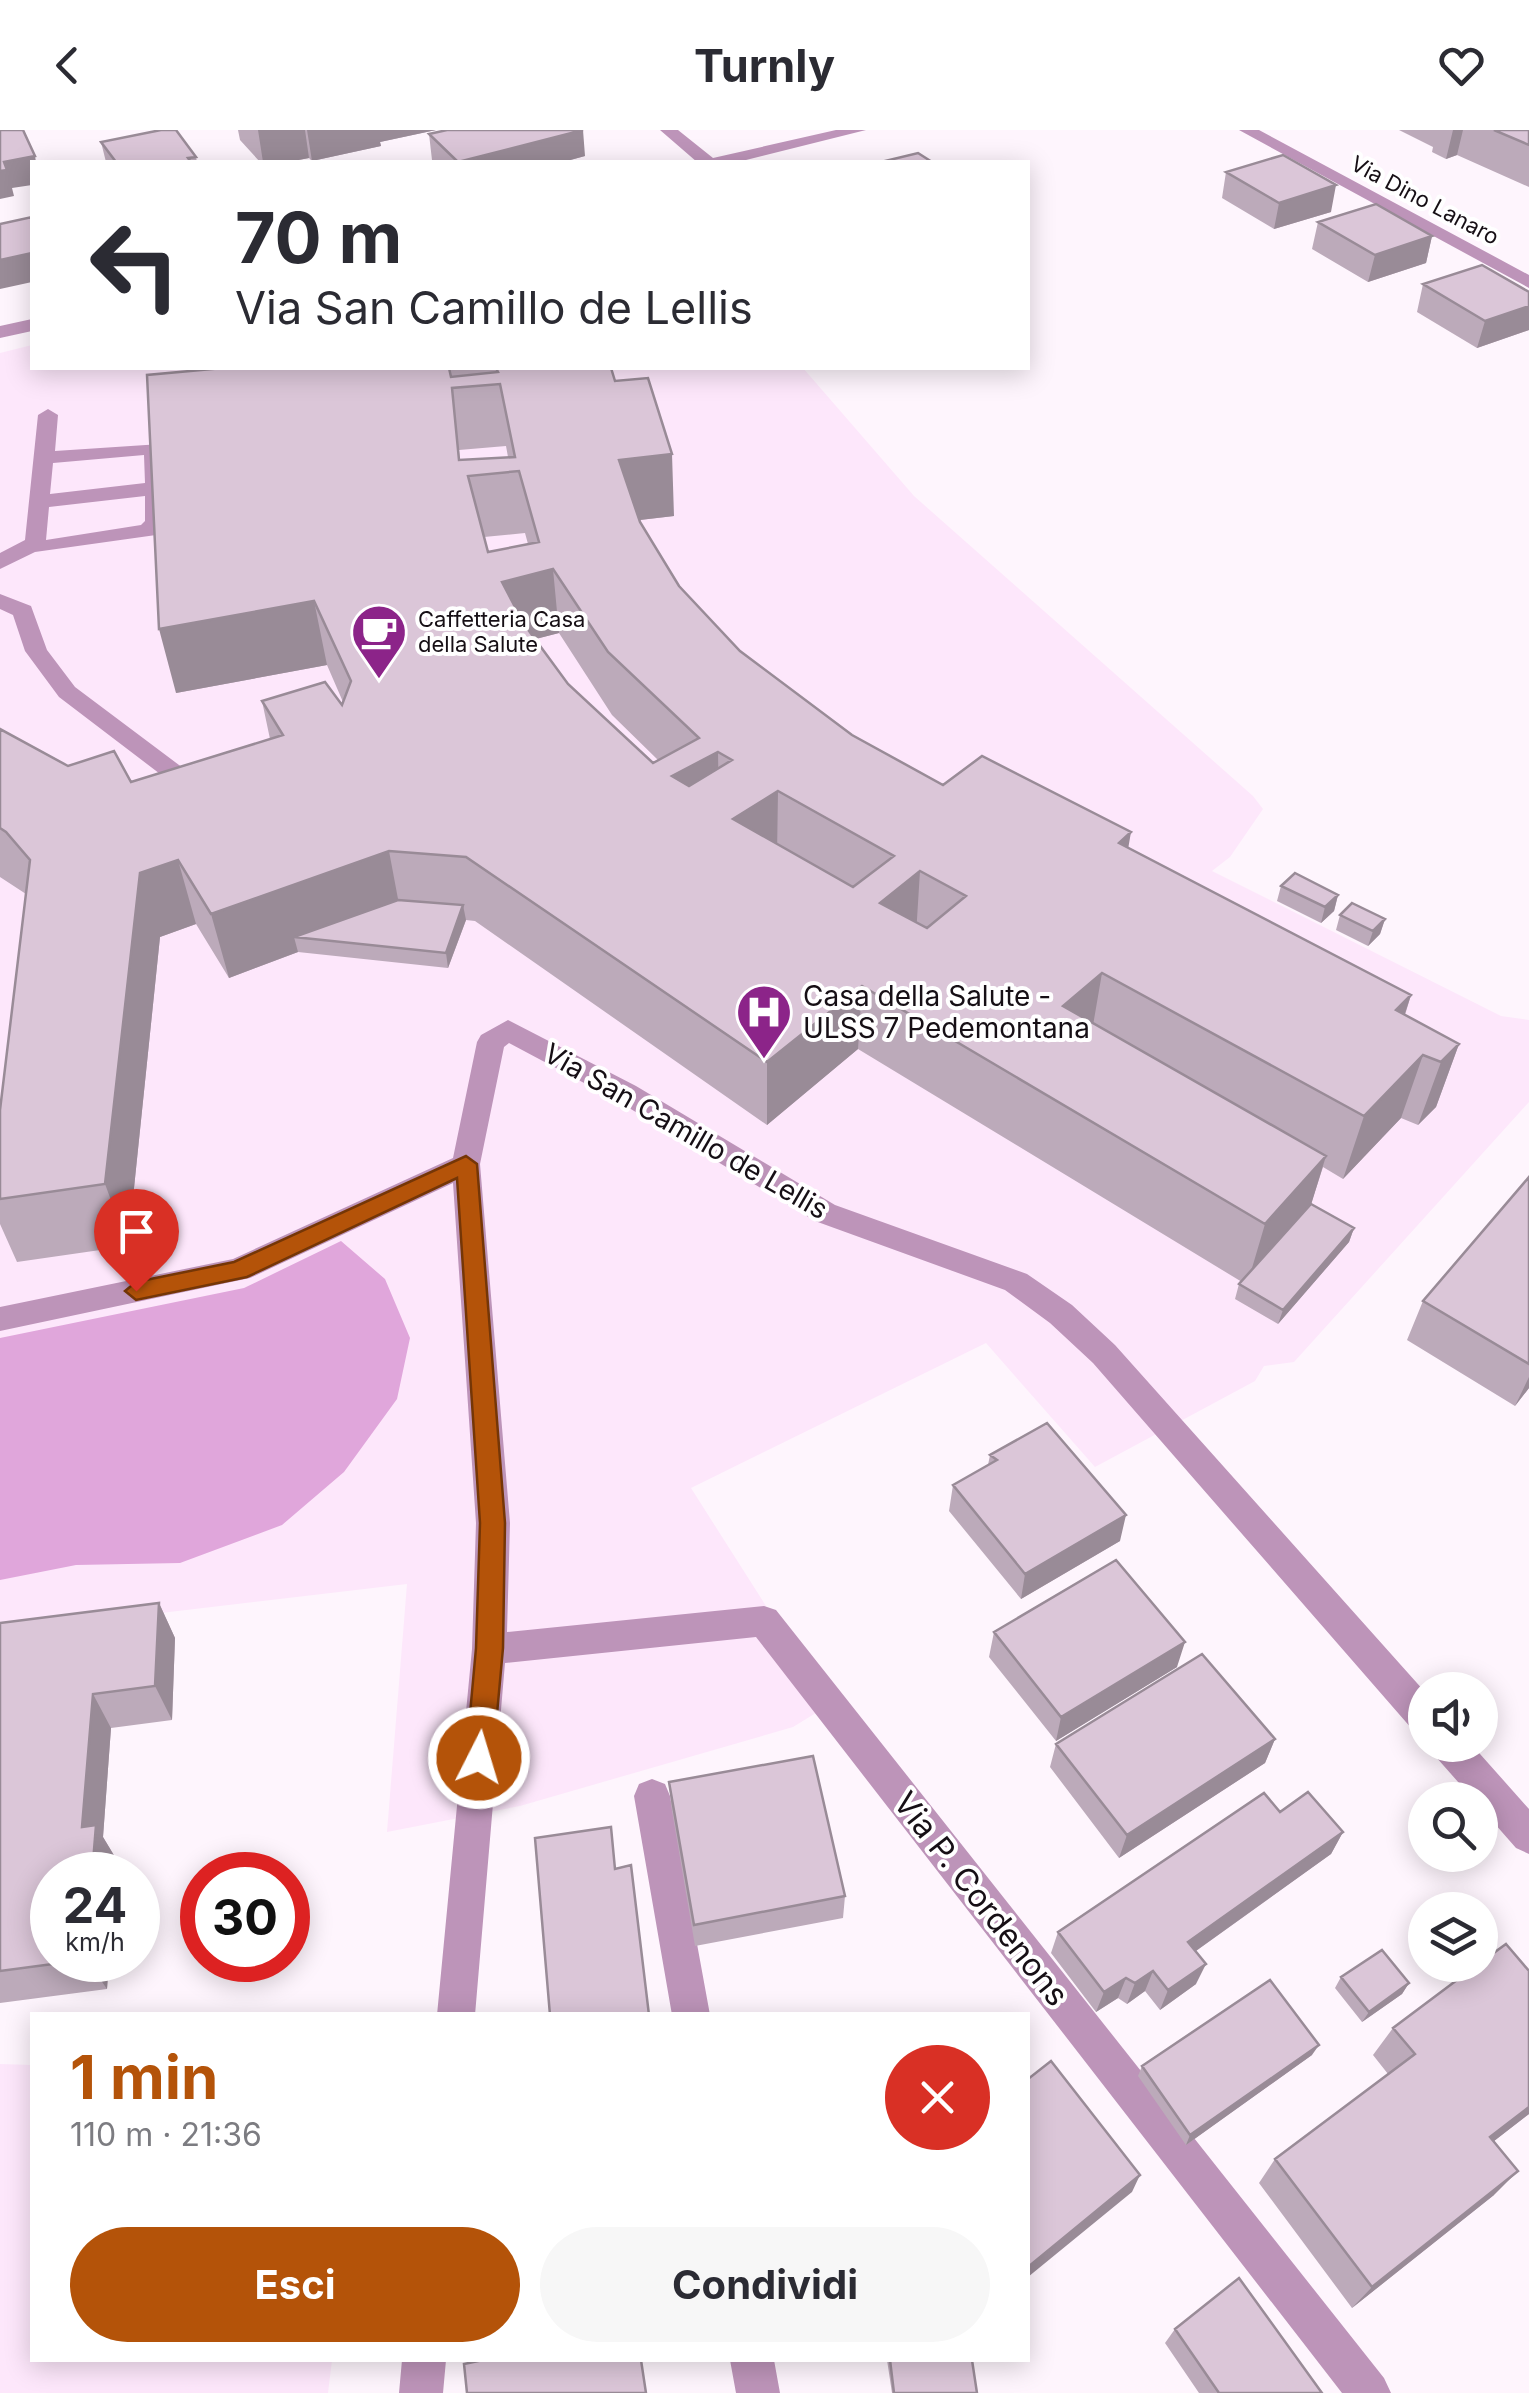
<!DOCTYPE html>
<html lang="it">
<head>
<meta charset="utf-8">
<style>
	body { margin:0; font-family:Inter,sans-serif; background:#f7f7f7; color:#2b2b33; height:100vh; display:flex; flex-direction:column; font-size:38px; white-space:nowrap }
	* { box-sizing:border-box; margin:0 }
	p { font-size:32px; color:#7c7c81 }
	.icon { flex:none; width:55px; height:55px; fill:none; stroke:currentColor; stroke-width:2; stroke-linecap:round; stroke-linejoin:round }
	.map { position:relative; flex:1; overflow:hidden }
	.drawer { position:absolute; left:30px; top:1882px; width:1000px; height:350px; display:flex; flex-direction:column; background:#fff; border-radius:0px; box-shadow:0 5px 25px #0003 }
	.drawer>* { flex:none }
	.guide { position:absolute; left:30px; top:30px; width:1000px; height:210px; border-radius:0px; box-shadow:0 5px 25px #0003; background:#fff; color:#2b2b33; overflow:hidden }
	.controls { position:absolute; left:1408px; top:1542px; display:grid; gap:20px }
	.controls a { display:grid; place-items:center; width:90px; height:90px; border-radius:50%; background:#fff; box-shadow:0 5px 25px #0003; font-size:50px }
	.speed { position:absolute; left:30px; top:1722px; display:flex; gap:20px; font-size:50px; font-weight:700; text-align:center }
	.speed>* { display:grid; place-content:center; width:130px; height:130px; border-radius:50%; background:#fff; box-shadow:0 5px 25px #0003; line-height:1 }
	.speed small { font-size:25px; font-weight:400 }
	.speed .limit { border:15px solid #d22; background:#fff; color:#111 }
	.pin { position:absolute; display:grid; place-items:center; width:85px; height:85px; color:#fff; margin:-102px -42px; border-radius:50% 50% 50% 0; rotate:-45deg; box-shadow:0 0 10px #0007 }
	.pin .icon { rotate:45deg }
	.me { position:absolute; width:110px; margin:-55px; rotate:5deg; stroke-linejoin:round; filter:drop-shadow(0 0 8px #0008) }
	.turn { display:flex; align-items:center; gap:35px; height:210px; padding:0 40px; font-size:45px }
	.turn .icon { width:130px; height:130px; stroke-width:2.5 }
	.turn b { display:block; font-size:70px; line-height:85px }
	.round { display:grid; place-items:center; flex:none; width:105px; height:105px; border-radius:52px; background:#f7f7f7 }
	.summary { display:flex; align-items:center; justify-content:space-between; height:170px; padding:0 40px }
	h1 { font-size:60px; font-weight:700; line-height:75px; color:#b45309 }
	.primary-button { display:flex; gap:20px; margin-top:auto; padding:20px 40px }
	.primary-button a { flex:1; height:115px; border-radius:60px; background:#b45309; color:#fff; font-size:40px; font-weight:700; line-height:115px; text-align:center }
	.primary-button a+a { background:#f7f7f7; color:#2b2b33 }
	header { display:flex; justify-content:space-between; align-items:center; height:130px; padding:0 40px; background:#fff; font-size:45px; font-weight:700 }
	.map>svg:first-child { display:block }
</style>
</head>
<body>
<header><svg class="icon" aria-label="back" viewBox="0 0 24 24"><path d="M15 5l-7 7 7 7"/></svg>Turnly<svg class="icon" aria-label="heart" viewBox="0 0 24 24"><path d="M12 20l-8-8c-3-5 5-10 8-4 3-6 11-1 8 4z"/></svg></header>
<div class="map">
<svg width="1529" height="2263" viewBox="0 0 1529 2263">
	<rect width="100%" height="100%" fill="#fef5fd"/>
	<path fill="#fde7fb" d="M32,215V238H803L914,366L1253,666L1263,679L1230,727L1212,741L1501,886L1529,890V972L1294,1232L1264,1236L1255,1251L1095,1337L986,1213L691,1358L829,1575L793,1597L520,1676L387,1702L407,1454L0,1502V223Z
		M0,1934L32,1935V2230H332L328,2263H0Z"/>
	<path fill="#e0a6db" d="M341,1111L385,1149L410,1208L397,1269L344,1342L282,1395L180,1433L76,1435L0,1450V1208L244,1158Z"/>
	<g fill="none" stroke-linecap="round" stroke-linejoin="round">
		<path fill="#bd94b9" fill-rule="evenodd" d="M660,0H678L713,28L836,0H866L738,32H697Z
			M1239,0H1259L1529,145V158Z
			M32,189V201L0,208V196Z
			M48,279L58,285L55,321L161,314L167,392L156,405L35,422L0,439V423L25,410L38,285ZM144,325L145,353L50,364L53,333ZM145,366V391L141,395L46,410L49,377Z
			M0,464L31,476L47,520L75,557L183,638L217,642L220,647L217,652L168,650L59,567L25,521L13,485L0,479Z
			M508,890L636,956L835,1075L1027,1144L1072,1175L1115,1215L1425,1562V1604L1412,1599L1093,1233L1050,1193L1005,1160L815,1091L616,970L509,913L504,917L480,1034L510,1393L507,1502L764,1476L776,1480L1384,2248L1391,2263H1342L756,1507L505,1533L475,1885H437L472,1519L476,1393L453,1053L250,1148L0,1201V1177L233,1129L453,1028L477,912L481,905Z
			M1431,1615H1472L1529,1679V1724L1516,1718L1480,1677V1670H1474L1436,1627Z
			M652,1649L665,1654L670,1666L710,1885H672L634,1666L639,1654Z
			M402,2230H446L443,2263H399Z
			M730,2230H774L780,2263H736Z"/>
	</g>
	<path fill="#bcaaba" fill-rule="evenodd" d="M238,0H436L380,12L381,16L312,31L309,28L288,32H260L240,10Z
		M1399,0H1529V57L1457,25L1446,29L1432,22L1433,17Z
		M429,4L585,26L563,32H434L432,30Z
		M101,12L196,27L197,32H106Z
		M1226,42L1331,82L1274,99L1222,68Z
		M1318,92L1432,106L1426,133L1368,152L1312,119Z
		M1423,154L1529,162V200L1477,218L1417,182Z
		M223,238H611L615,251L674,386L639,390L679,456L740,521L852,605L943,655L1129,718L1411,865L1405,885L1459,914L1436,977L1418,995L1401,988L1343,1049L1323,1037L1311,1074L1354,1098L1349,1112L1278,1194L1235,1169L1239,1154L1242,1152L858,919L767,995L475,791L466,790L448,838L298,822L229,848L196,794L160,807L128,1116L17,1132L0,1094V980L26,764L0,747V599L68,636L131,652L270,609L262,571L342,575L343,572L327,535L176,563ZM506,316L508,327L460,330L459,320ZM525,403L528,414L488,422L484,407ZM559,503L612,585L658,630L653,633L568,554L535,509Z
		M1281,756L1338,765L1334,781L1321,793L1277,771Z
		M1340,785L1385,789L1380,804L1368,816L1336,800Z
		M1529,1047V1258L1515,1276L1407,1210L1423,1171Z
		M990,1325L1120,1411L1021,1469L949,1381L953,1355L988,1335Z
		M159,1473L175,1508L172,1590L111,1598L103,1707L115,1727L114,1745H52L109,1830L107,1859L0,1873V1493Z
		M994,1502L1177,1537L1056,1611L989,1527Z
		M1275,1609L1265,1633L1119,1728L1050,1637L1056,1614Z
		M669,1652L845,1766L843,1788L695,1816L671,1675Z
		M1280,1682L1343,1702L1331,1724L1196,1821V1854L1160,1880L1145,1861L1127,1874L1118,1868L1096,1882L1051,1823L1058,1802Z
		M1341,1847L1409,1853L1402,1864L1362,1892L1335,1858Z
		M1393,1898L1529,1984L1494,2011V2065L1352,2178L1259,2053L1275,2029L1388,1944L1373,1925Z
		M1312,1925L1186,2015L1138,1946L1142,1936Z
		M1175,2199L1322,2263H1199L1165,2213Z
		M887,2230H972L977,2263H892Z"/>
	<path fill="#998b97" d="M258,0H305L309,28L288,32H263Z
		M307,0H436L380,12L381,16L312,31Z
		M583,0L585,26L563,32H462Z
		M1453,0H1463L1457,25L1446,29Z
		M35,26L36,32H32V55L12,58L14,66L0,69V41L4,32Z
		M1336,55L1331,82L1274,99L1279,73Z
		M1432,106L1426,133L1368,152L1375,125Z
		M32,123V152L0,159V130Z
		M1529,176V200L1477,218L1485,191Z
		M672,324L674,386L623,392L619,330Z
		M553,439L559,503L509,516L502,452Z
		M314,471L327,535L176,563L159,499Z
		M718,622L719,686L672,646Z
		M778,661L777,725L733,689Z
		M1131,702L1120,766L1119,713Z
		M389,721L401,785L294,807L298,822L229,848L211,784Z
		M178,730L196,794L160,807L128,1116L105,1054L140,743Z
		M920,741L916,805L880,773Z
		M1338,765L1334,781L1321,793L1325,777Z
		M463,775L466,790L448,838L446,823Z
		M1385,789L1380,804L1368,816L1373,801Z
		M1102,843L1091,907L1063,876Z
		M862,856L858,919L767,995V932Z
		M1411,865L1390,929L1396,880Z
		M1459,914L1436,977L1418,995L1441,932Z
		M1423,925L1401,988L1343,1049L1364,986Z
		M1326,1026L1307,1088L1247,1155L1265,1094Z
		M1354,1098L1349,1112L1278,1194L1283,1180Z
		M1529,1247V1258L1515,1276Z
		M1126,1385L1120,1411L1021,1469L1025,1444Z
		M159,1473L175,1508L172,1590L155,1556Z
		M1185,1512L1177,1537L1056,1611L1061,1587Z
		M93,1564L111,1598L103,1707L115,1727L114,1745H92L82,1697Z
		M1275,1609L1265,1633L1119,1728L1127,1705Z
		M1343,1702L1331,1724L1179,1833L1188,1812Z
		M87,1830H109L107,1859Z
		M1206,1834L1196,1854L1160,1880L1168,1860Z
		M1153,1841L1145,1861L1127,1874L1135,1853Z
		M1126,1848L1118,1868L1096,1882L1104,1862Z
		M1409,1853L1402,1864L1362,1892L1369,1882Z
		M1319,1915L1312,1925L1186,2015L1190,2005Z
		M1529,1977V1984L1467,2032L1490,2007Z
		M1518,2041L1494,2065L1352,2178L1372,2157Z
		M1140,2045L1132,2062L1028,2147V2137Z"/>
	<path fill="#dbc6d8" stroke="#998b97" stroke-width="2.5" fill-rule="evenodd" d="M0,0H23L35,26L4,32L7,40L0,41Z
		M161,0H176L196,27L188,28L191,32H116L101,12Z
		M447,0H583L458,32L429,4Z
		M1494,0H1529V15Z
		M918,23L932,32H881Z
		M1283,25L1336,55L1279,73L1226,42Z
		M1376,74L1432,106L1375,125L1318,92Z
		M32,87V123L0,130V94Z
		M1482,135L1529,162V176L1485,191L1423,154Z
		M223,238H449L451,247L498,242L496,238H611L615,251L648,248L672,324L619,330L640,392L679,456L740,521L852,605L943,655L982,626L1131,702L1119,713L1411,865L1396,880L1459,914L1441,932L1423,925L1364,986L1102,843L1063,876L1326,1026L1265,1094L862,856L767,932L466,727L389,721L211,784L178,730L140,743L105,1054L0,1069V980L30,730L6,702L0,698V599L68,636L114,621L131,652L283,605L262,571L325,552L342,575L351,551L314,471L159,499L147,245ZM500,254L515,327L459,330L452,258ZM519,341L539,412L488,422L468,346ZM553,439L608,522L699,608L653,633L568,554L524,494L502,452ZM718,622L732,630L689,656L672,646ZM778,661L894,726L853,757L733,689ZM920,741L966,766L927,798L880,773Z
		M1295,743L1338,765L1325,777L1281,756Z
		M398,770L463,775L446,823L294,807Z
		M1352,773L1385,789L1373,801L1340,785Z
		M1529,1047V1234L1423,1171Z
		M1311,1074L1354,1098L1283,1180L1239,1154Z
		M1047,1293L1126,1385L1025,1444L953,1355L997,1330L990,1325Z
		M1116,1430L1185,1512L1061,1587L994,1502Z
		M159,1473L155,1556L93,1564L82,1697L96,1695L92,1745H52V1830H83L0,1841V1493Z
		M1202,1524L1275,1609L1127,1705L1056,1614Z
		M813,1626L845,1766L694,1795L669,1652Z
		M1308,1662L1343,1702L1188,1812L1206,1834L1168,1860L1153,1841L1135,1853L1126,1848L1104,1862L1058,1802L1264,1663L1280,1682Z
		M611,1697L615,1739L631,1735L649,1885H550L535,1708Z
		M1506,1814L1529,1841V1977L1490,2007L1518,2041L1372,2157L1275,2029L1415,1924L1393,1898L1477,1835H1480V1833Z
		M1382,1820L1409,1853L1369,1882L1341,1847Z
		M1270,1850L1319,1915L1190,2005L1142,1936Z
		M1051,1931L1140,2045L1028,2137V1949Z
		M1239,2148L1322,2263H1219L1175,2199Z
		M483,2230H641L646,2263H467L464,2234Z
		M890,2230H972L977,2263H894Z"/>
	<path fill="#b45309" stroke="#753606" stroke-width="2.5" d="M466,1026L477,1034L505,1393L503,1518L493,1628L489,1637L479,1641L470,1637L466,1628L476,1518L480,1393L457,1048L247,1147L136,1170L125,1161L136,1152L234,1132Z"/>
	<defs>
		<g id="cafe-pin" transform="scale(2.875)"><path d="M0 17L-7.5 6A9.5 9.5 0 1 1 7.5 6Z" fill="#8c2489" stroke="#fff"/><path d="M-5.5-4.5H6V0H3Q3 3.5 0 3.5H-2.5Q-5.5 3.5-5.5 0ZM3-3.2v2h1.7v-2ZM-6 4.5H4V6H-6Z" fill="#fff"/></g>
		<g id="hospital-pin" transform="scale(2.875)"><path d="M0 17L-7.5 6A9.5 9.5 0 1 1 7.5 6Z" fill="#8c2489" stroke="#fff"/><path d="M-5-5h3v3.5h4V-5h3V5h-3V1.5h-4V5h-3Z" fill="#fff"/></g>
	</defs>
	<g fill-rule="evenodd">
		<use href="#cafe-pin" x="379" y="502"/>
		<use href="#hospital-pin" x="764" y="882"/>
	</g>
	<g text-anchor="middle" stroke-width="8" stroke-linejoin="round" paint-order="stroke">
		<g font-size="22" fill="#160f15" stroke="#fff">
			<text transform="translate(1425 70) rotate(28)" y="8">Via Dino Lanaro</text>
		</g>
		<g font-size="22" fill="#160f15" stroke="#fff" text-anchor="start">
			<text x="418" y="497">Caffetteria Casa<tspan x="418" dy="25">della Salute</tspan></text>
		</g>
		<g font-size="28" fill="#160f15" stroke="#fff" text-anchor="start">
			<text x="803" y="876">Casa della Salute -<tspan x="803" dy="32">ULSS 7 Pedemontana</tspan></text>
		</g>
		<g font-size="28" fill="#160f15" stroke="#fff">
			<text transform="translate(686 1001) rotate(30)" y="10">Via San Camillo de Lellis</text>
		</g>
		<g font-size="32" fill="#160f15" stroke="#fff">
			<text transform="translate(981 1769) rotate(52)" y="11">Via P. Cordenons</text>
		</g>
	</g>
</svg>
<div class="controls">
<a><svg class="icon" aria-label="sound" viewBox="0 0 24 24"><path d="M4 9h4l5-4v14l-5-4H4zM17 9q2 3 0 6"/></svg></a>
<a><svg class="icon" aria-label="search" viewBox="0 0 24 24"><circle cx="10" cy="10" r="6"/><path d="M15 15l6 6"/></svg></a>
<a><svg class="icon" aria-label="layers" viewBox="0 0 24 24"><path d="M12 4l9 5-9 5-9-5zM3 14l9 5 9-5"/></svg></a>
</div>
<div class="speed"><div>24<small>km/h</small></div><div class="limit">30</div></div>
<div class="pin" style="left:136px;top:1161px;background:#d93025"><svg class="icon" aria-label="arrive" viewBox="0 0 24 24"><path d="M6 21V4h12l-3 4 3 4H6"/></svg></div>
<svg class="me" style="left:479px;top:1628px" viewBox="-20 -20 40 40"><circle r="17" fill="#b45309" stroke="#fff" stroke-width="3"/><path d="M0-11L8 9 0 5-8 9z" fill="#fff"/></svg>
<div class="guide">
<div class="turn"><svg class="icon" aria-label="left" viewBox="0 0 24 24"><path d="M17 20v-9H6M10 6l-5 5 5 5"/></svg><div><b>70 m</b>Via San Camillo de Lellis</div></div>
</div>
<section class="drawer">
<div class="summary"><div><h1>1 min</h1><p>110 m · 21:36</p></div><a class="round" style="background:#d93025;color:#fff"><svg class="icon" aria-label="close" viewBox="0 0 24 24"><path d="M6 6l12 12M18 6L6 18"/></svg></a></div>
<div class="primary-button"><a>Esci</a><a>Condividi</a></div>
</section>
</div>
</body>
</html>
